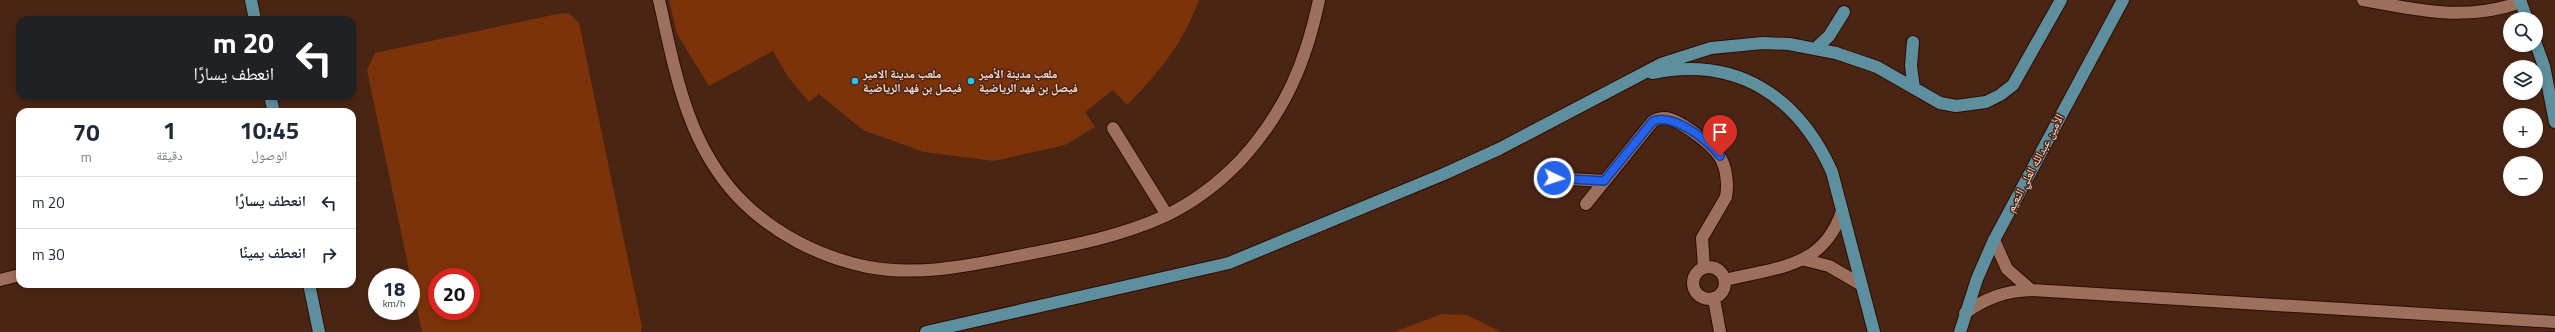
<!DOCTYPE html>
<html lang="ar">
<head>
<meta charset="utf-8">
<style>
	body { margin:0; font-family:"Titillium Web","Noto Naskh Arabic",sans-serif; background:#f2f2f3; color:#1f2937; direction:rtl; height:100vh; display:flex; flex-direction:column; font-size:15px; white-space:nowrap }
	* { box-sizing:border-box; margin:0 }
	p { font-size:13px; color:#747a83 }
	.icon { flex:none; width:22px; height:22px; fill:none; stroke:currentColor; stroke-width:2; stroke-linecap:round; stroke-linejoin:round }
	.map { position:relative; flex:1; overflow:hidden; direction:ltr }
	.side { position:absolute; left:16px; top:108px; width:340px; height:180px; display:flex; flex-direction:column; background:#fff; border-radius:12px; box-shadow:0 2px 6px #0003; direction:rtl }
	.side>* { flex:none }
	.hud { position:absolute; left:16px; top:16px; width:340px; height:84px; border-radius:12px; box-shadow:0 2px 6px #0003; direction:rtl; background:#202124; color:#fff; overflow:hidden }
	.fabs { position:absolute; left:2503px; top:12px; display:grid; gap:8px }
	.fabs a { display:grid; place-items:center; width:40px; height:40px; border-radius:50%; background:#fff; box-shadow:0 2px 6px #0003; font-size:20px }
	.speed { position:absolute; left:368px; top:268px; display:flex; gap:8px; font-size:20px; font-weight:700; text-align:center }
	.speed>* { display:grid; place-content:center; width:52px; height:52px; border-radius:50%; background:#fff; box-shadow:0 2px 6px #0003; line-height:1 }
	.speed small { font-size:10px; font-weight:400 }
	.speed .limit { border:6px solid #d22; background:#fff; color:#111 }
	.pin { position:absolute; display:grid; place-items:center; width:34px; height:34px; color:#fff; margin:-41px -17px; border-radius:50% 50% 50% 0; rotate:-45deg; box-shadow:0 0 4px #0007 }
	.pin .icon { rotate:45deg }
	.me { position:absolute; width:44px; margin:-22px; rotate:94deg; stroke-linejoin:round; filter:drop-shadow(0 0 3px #0008) }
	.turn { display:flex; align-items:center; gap:14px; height:84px; padding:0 16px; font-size:18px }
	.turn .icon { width:52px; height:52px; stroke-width:2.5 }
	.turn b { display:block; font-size:28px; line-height:34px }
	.eta { display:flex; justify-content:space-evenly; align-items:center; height:68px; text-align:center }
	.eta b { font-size:24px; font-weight:700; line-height:28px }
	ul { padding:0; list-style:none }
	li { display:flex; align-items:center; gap:12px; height:52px; padding:0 16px; border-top:1px solid #e0e1e3 }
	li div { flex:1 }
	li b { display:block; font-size:15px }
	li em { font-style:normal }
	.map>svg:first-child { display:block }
</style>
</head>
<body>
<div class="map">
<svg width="2555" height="332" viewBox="0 0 2555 332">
	<rect width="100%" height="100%" fill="#4a2514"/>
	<path fill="#7c3309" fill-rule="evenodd" d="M669,0H1199C1183,43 1160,72 1127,105L1113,90L1085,112L1095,127L1065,145L994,161L924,152L863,130L819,94L809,102L788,77L773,51L709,86L677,34Z
		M562,13L570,14L579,23L642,327L641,332H422L367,70L375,53ZM437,277H471V311H437Z
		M1442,314L1467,315L1501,332H1394Z"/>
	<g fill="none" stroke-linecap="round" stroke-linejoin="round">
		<g stroke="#2f0c00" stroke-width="14">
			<path id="minor" d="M659,0C675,70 686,141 737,196C772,233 819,257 868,267C922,277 976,264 1028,254C1075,245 1121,236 1165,216C1192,203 1220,182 1241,160C1285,112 1306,62 1319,0
				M2363,0C2419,10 2465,22 2521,2
				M1113,128L1167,215
				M1553,178L1604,181
				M1586,204L1653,121C1659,118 1664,117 1670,119C1685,124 1716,147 1722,161C1727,171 1728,187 1726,197L1702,238L1704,268
				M1994,240L2007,269L2031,290
				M1805,260L1829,266L1860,284
				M1693 283a16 16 0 1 1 32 0a16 16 0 1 1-32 0Z
				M0,280L20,275
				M1725,280C1776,267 1823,269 1842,211
				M1714,299L1720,332
				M1965,313C1986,298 2005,291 2031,290L2555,322"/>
		</g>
		<g stroke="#2f0c00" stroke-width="14">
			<path id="major" d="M251,0L255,20
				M2520,0L2527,19
				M1913,42L1911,66L1914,88
				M2536,44L2544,66L2555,122
				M1815,49L1829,36L1844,12
				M1652,73C1737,56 1798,96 1832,172L1874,332
				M270,96L274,112
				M309,284L319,332
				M926,332L1229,263L1444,174L1499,149L1661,64L1711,48L1763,43L1789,44L1836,53L1877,67L1940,103L1956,106L1986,102L2000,95L2013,85L2061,0
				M1960,332L1977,279L1994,240L2123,0"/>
		</g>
		<use href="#minor" stroke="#9c705d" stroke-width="12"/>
		<use href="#major" stroke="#5e8f9e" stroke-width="12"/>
	</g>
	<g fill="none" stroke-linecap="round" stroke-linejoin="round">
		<g stroke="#184099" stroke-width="10">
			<path id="route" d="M1554,178L1604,181L1653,121C1673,113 1707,139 1720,156"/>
		</g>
		<use href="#route" stroke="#2563eb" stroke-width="7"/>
	</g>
	<g fill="#19cafc" stroke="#4a2514" stroke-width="1.5">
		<circle cx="855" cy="81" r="4"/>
		<circle cx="971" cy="81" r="4"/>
	</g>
	<g text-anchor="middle" stroke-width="3" stroke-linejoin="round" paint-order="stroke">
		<g font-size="12" font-weight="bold" fill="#f8dfd4" stroke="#4a2514" text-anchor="start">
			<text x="863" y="78">ملعب مدينة الامير<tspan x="863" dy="14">فيصل بن فهد الرياضية</tspan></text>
			<text x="979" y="78">ملعب مدينة الأمير<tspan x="979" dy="14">فيصل بن فهد الرياضية</tspan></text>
		</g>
		<g font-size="12" fill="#f8dfd4" stroke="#4a2514">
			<text transform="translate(2035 163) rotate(-62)" y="4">الأمين عبدالله العلي النعيم</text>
		</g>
	</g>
</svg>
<div class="fabs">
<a><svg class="icon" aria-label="search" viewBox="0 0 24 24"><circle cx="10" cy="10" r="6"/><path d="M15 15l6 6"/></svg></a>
<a><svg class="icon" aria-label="layers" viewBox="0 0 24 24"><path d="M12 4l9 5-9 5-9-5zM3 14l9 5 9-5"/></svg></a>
<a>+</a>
<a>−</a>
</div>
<div class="speed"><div>18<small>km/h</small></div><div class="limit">20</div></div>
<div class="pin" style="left:1720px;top:156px;background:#d93025"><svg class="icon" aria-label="arrive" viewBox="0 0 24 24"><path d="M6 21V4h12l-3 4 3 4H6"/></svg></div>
<svg class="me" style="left:1554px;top:178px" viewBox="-20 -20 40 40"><circle r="17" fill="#2563eb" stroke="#fff" stroke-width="3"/><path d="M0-11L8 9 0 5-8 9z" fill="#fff"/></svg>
<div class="hud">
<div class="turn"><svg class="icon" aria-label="left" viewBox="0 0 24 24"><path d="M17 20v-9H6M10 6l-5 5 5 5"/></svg><div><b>20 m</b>انعطف يسارًا</div></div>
</div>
<section class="side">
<div class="eta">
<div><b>10:45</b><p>الوصول</p></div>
<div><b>1</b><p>دقيقة</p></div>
<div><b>70</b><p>m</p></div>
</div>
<ul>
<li><svg class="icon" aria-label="left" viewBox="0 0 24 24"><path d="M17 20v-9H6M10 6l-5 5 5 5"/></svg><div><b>انعطف يسارًا</b></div><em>20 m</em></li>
<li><svg class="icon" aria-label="right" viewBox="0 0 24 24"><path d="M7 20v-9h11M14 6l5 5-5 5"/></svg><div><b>انعطف يمينًا</b></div><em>30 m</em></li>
</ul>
</section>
</div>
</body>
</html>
